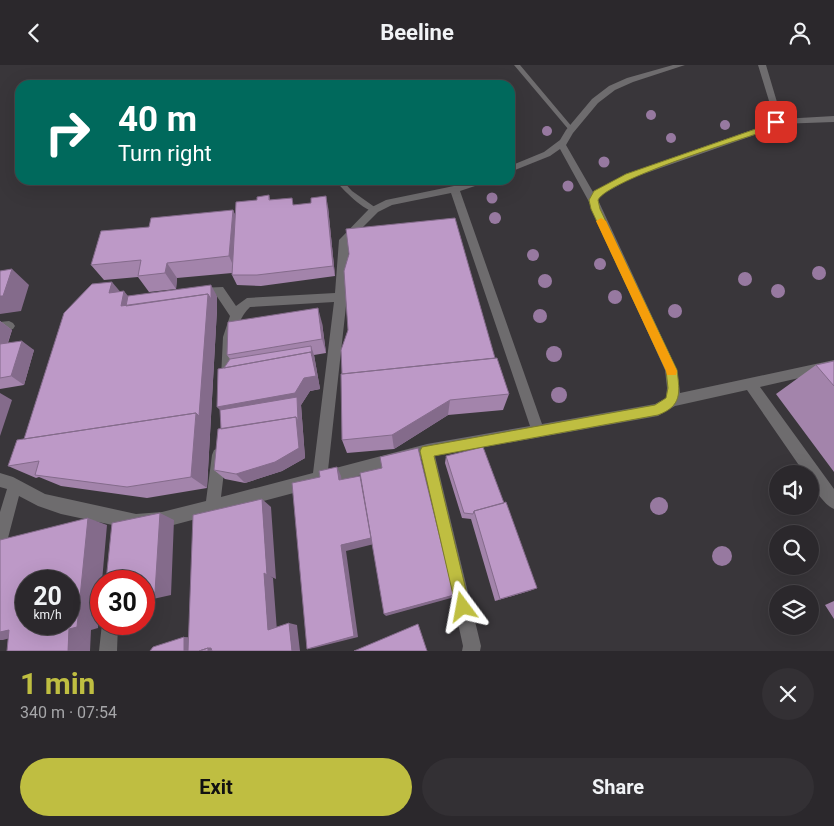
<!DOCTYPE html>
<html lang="en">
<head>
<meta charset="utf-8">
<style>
	body { margin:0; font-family:Roboto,sans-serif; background:#333034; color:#f1f3f6; height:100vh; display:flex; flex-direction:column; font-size:19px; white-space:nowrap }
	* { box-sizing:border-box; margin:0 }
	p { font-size:16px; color:#a6a6a9 }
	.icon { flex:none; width:28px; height:28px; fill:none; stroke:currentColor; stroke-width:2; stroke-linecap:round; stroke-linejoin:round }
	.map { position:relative; height:586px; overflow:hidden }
	.panel { display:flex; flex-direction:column; background:#2b282c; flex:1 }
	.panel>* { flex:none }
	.top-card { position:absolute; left:15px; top:15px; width:500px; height:105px; border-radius:15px; box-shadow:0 5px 20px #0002,0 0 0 1px #474448; background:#00695c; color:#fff; overflow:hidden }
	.tools { position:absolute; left:769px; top:400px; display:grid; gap:10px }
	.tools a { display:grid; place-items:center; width:50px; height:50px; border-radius:50%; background:#2b282c; box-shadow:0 5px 20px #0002,0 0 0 1px #474448; font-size:25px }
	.speed { position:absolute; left:15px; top:505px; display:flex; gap:10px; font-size:25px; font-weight:700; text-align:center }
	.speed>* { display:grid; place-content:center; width:65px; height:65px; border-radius:50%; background:#2b282c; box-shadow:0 5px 20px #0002,0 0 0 1px #474448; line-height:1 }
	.speed small { font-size:12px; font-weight:400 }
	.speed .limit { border:8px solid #d22; background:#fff; color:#111 }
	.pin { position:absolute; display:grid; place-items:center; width:42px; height:42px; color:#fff; margin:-21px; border-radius:10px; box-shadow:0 2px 8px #0006 }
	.me { position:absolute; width:55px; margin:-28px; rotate:347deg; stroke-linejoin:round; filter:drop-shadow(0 0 4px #0008) }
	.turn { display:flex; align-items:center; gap:18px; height:105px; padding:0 20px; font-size:22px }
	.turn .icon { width:65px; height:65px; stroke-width:2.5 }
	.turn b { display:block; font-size:35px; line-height:42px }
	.round { display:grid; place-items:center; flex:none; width:52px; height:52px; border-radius:26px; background:#333034 }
	.headline { display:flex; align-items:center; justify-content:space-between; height:85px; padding:0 20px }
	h1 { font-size:30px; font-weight:700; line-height:38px; color:#bfbe41 }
	.primary-button { display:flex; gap:10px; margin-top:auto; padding:10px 20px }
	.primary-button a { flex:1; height:58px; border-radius:30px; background:#bfbe41; color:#111; font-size:20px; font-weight:700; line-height:58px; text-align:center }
	.primary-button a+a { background:#333034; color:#f1f3f6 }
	header { display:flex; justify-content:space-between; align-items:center; height:65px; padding:0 20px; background:#2b282c; font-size:22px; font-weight:700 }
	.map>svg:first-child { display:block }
</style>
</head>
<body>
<header><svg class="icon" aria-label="back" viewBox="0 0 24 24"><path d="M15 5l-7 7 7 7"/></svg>Beeline<svg class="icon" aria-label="person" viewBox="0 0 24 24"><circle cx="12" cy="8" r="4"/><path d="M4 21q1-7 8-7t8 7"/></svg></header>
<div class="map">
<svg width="834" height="586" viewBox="0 0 834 586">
	<rect width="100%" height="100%" fill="#39363a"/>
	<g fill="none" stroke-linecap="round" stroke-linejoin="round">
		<path fill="#6e6c6e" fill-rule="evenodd" d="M514,0H520L573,63V65H569Z
			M335,115H342L352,126L376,143V147C365,147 342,124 335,115Z"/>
		<path fill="#6e6c6e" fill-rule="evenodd" d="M673,0H685L633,17L615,25L598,38L573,68L566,80L593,127L626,109L769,59L774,55L773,49L758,0H766L782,54L834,51V57L778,59L775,63L632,113L601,130L598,135L677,305L680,328L834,295V305L760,322L834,424V444C824,440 810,420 810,409H805L747,325L675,341L658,351L435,391L481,581L480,586H462L463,581L422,394L162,463L136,465L61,449L38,441L19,431L8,473L6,479L0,481V447L7,424L0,422V408L13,412L45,429L136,449L162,447L206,436L212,390L214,385L219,383L224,385L226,390L221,432L313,408L334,237L250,242C231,260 235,289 233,313L232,317L227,319L222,317L221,313L223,272L230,251L216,230L198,231L192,227L198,223L223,222L236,241L247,233L335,228L339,175L370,143L386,135L454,121L474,115H489L487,117L460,126L542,359L655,339L666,333L667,323L665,305L588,135L560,84L550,91L510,107V101L544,87L560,75L566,65L592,34L609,21L627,13ZM451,128L530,361L427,379L328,405L347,232L349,176L378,147L392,140Z
			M9,256L13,258L15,261L13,264L0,267V257Z
			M102,559H118L117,586H99Z"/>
	</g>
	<g fill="#9779a0">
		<circle cx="651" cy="50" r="5"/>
		<circle cx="725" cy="60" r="5"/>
		<circle cx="547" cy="66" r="5"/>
		<circle cx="671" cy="73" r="5"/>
		<circle cx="604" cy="97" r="5.5"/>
		<circle cx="568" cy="121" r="5.5"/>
		<circle cx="492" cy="133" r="5.5"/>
		<circle cx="495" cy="153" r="6"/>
		<circle cx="533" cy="190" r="6"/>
		<circle cx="600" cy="199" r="6"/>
		<circle cx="819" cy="208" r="7"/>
		<circle cx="745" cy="214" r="7"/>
		<circle cx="545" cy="216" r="7"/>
		<circle cx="778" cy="226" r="7"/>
		<circle cx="615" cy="232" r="7"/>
		<circle cx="675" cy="246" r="7"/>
		<circle cx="540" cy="251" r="7"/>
		<circle cx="554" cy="289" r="8"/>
		<circle cx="559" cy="330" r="8"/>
		<circle cx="659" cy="441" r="9"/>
		<circle cx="722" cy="491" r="10"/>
	</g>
	<path fill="#a384ab" d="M269,130L270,135L294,140L328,142L335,211L261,221L237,220L232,210V208L177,213L176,224L149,227L138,212L104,215L91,200L149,162L233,145L235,150L257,135Z
		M120,227L128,231H217V244L207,423L147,433L61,421L39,412L36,413L8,401L24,374Z
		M0,256L12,265L8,278L34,285L24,320L0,324Z
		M322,258L326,288L314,290L320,324L310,326L301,340L305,393L282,406L245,418L225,414L214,405L221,364L224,303L230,294L227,290Z
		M495,293L509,329L503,345L448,350L394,384L347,388L342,375Z
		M834,296V407L776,329L816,300Z
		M446,391L504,438L537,523L529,526L495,536L471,454L462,453L445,398Z
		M834,536V554L825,540Z"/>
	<path fill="#846b8b" d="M326,131L328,142L335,211L333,201Z
		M233,145L240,161L236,207L229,191Z
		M167,198L177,213L176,224L165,208Z
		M12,204L29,220L21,246L0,249V231Z
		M112,217L123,230L124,226L136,241L125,246L109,228Z
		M211,220L217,231V244L207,423L191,412L196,348L208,229Z
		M318,243L322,258L326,288L322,274Z
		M0,256L12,265L5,285L0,286Z
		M22,276L34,285L24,320L11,311Z
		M311,281L314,290L320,324L310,326L301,340L305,393L282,406L245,418L236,409L296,352L297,341L227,353L217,342Z
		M0,328L12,335L0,371Z
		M450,335L448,350L394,384L392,370Z
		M337,402L341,411L343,424L339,415Z
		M262,434L271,442L276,514L267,510Z
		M160,448L174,455L171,530L144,536V530Z
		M88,453L107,460L102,516H101L98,563L91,565L90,586H68L69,564Z
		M371,473L374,479L346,486L358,572L314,583L307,584L341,480Z
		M264,508L273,513L277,566L268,565Z
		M537,523L529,526L495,536L500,534Z
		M454,530L451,533L386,551L384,549Z
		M289,558L297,560L300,586H292Z
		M9,565L35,566L3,575H0V567Z
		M184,572L202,573L208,583H224L225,586H184Z"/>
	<path fill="#bd99c7" stroke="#846b8b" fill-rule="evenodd" d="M269,130V135L292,133L293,140L311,138V133L326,131L333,201L257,210H232L236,137L257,135V132Z
		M233,145L229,191L167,198L165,208L138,211L141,195L91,200L101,166L149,162L151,153Z
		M455,153L495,293L342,309L341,285L348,265L344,206L349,189L346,164Z
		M12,204L3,231H0V206Z
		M112,217L109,228L124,226L121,241L208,229L199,351L196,348L24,374L64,248L92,219Z
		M211,220V234L208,229L126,241L128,231Z
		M318,243L322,274L227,290L228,257Z
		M22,276L11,311L0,313V279Z
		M311,281L312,291L311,287L224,303L230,294Z
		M311,287L316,311L304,313L295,328L217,342L218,304Z
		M497,293L509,329L450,335L392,370L342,375L341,309Z
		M834,296V321L816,300Z
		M297,332L298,356L296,352L221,364L220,345Z
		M196,348L191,412L127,422L35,410L39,396L8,401L17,375Z
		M296,352L299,383L275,397L236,409L214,405L218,364Z
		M483,382L504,438L474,446L473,449L464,448L446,391Z
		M418,383L454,530L384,549L360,408L382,403L380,392Z
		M337,402L339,415L360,411L371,473L341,480L354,571L307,584L292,418L320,412L319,406Z
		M262,434L267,510L264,508L268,565L289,558L292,586H212L211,583H208L199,586H188L193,450Z
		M506,437L537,523L500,534L474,446Z
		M160,448L155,527L144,530V516H106L112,458Z
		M88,453L77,562L69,564L68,586H7L9,565L0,567V475ZM26,516H69V559H26Z
		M418,559L427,586H354Z
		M184,572V586H150L153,582Z
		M208,583V586H199Z"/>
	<path fill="#bfbe41" stroke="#7c7c2a" d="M773,56L780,57L775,63C745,73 609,114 598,135L600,144L677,305C680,328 682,341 658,350L434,391L470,542L468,547L463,550L457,547L420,386L422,382L655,340L666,333L668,323L666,305L591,144L589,135L594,126L626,109L770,59Z"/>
	<path fill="#f59e0b" d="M601,153L606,156L677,306L676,310H667L666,306L596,156Z"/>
</svg>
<div class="tools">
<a><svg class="icon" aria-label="sound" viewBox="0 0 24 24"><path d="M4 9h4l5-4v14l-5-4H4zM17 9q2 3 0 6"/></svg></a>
<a><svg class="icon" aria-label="search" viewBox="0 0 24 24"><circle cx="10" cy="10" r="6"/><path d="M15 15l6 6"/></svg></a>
<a><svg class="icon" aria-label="layers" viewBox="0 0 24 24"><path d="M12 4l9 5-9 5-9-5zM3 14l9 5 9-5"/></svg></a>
</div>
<div class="speed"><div>20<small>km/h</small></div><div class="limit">30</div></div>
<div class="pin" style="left:776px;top:57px;background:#d93025"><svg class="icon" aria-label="arrive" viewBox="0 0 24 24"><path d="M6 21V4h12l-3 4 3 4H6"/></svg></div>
<svg class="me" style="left:463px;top:542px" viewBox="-20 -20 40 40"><path d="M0-17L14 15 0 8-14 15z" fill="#bfbe41" stroke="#fff" stroke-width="4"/></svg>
<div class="top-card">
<div class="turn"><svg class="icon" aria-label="right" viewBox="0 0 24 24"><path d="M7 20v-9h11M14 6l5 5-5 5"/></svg><div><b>40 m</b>Turn right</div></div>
</div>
</div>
<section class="panel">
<div class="headline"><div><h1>1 min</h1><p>340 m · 07:54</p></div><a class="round"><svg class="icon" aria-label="close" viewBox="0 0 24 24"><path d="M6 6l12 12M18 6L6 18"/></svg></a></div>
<div class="primary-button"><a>Exit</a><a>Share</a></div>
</section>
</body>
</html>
